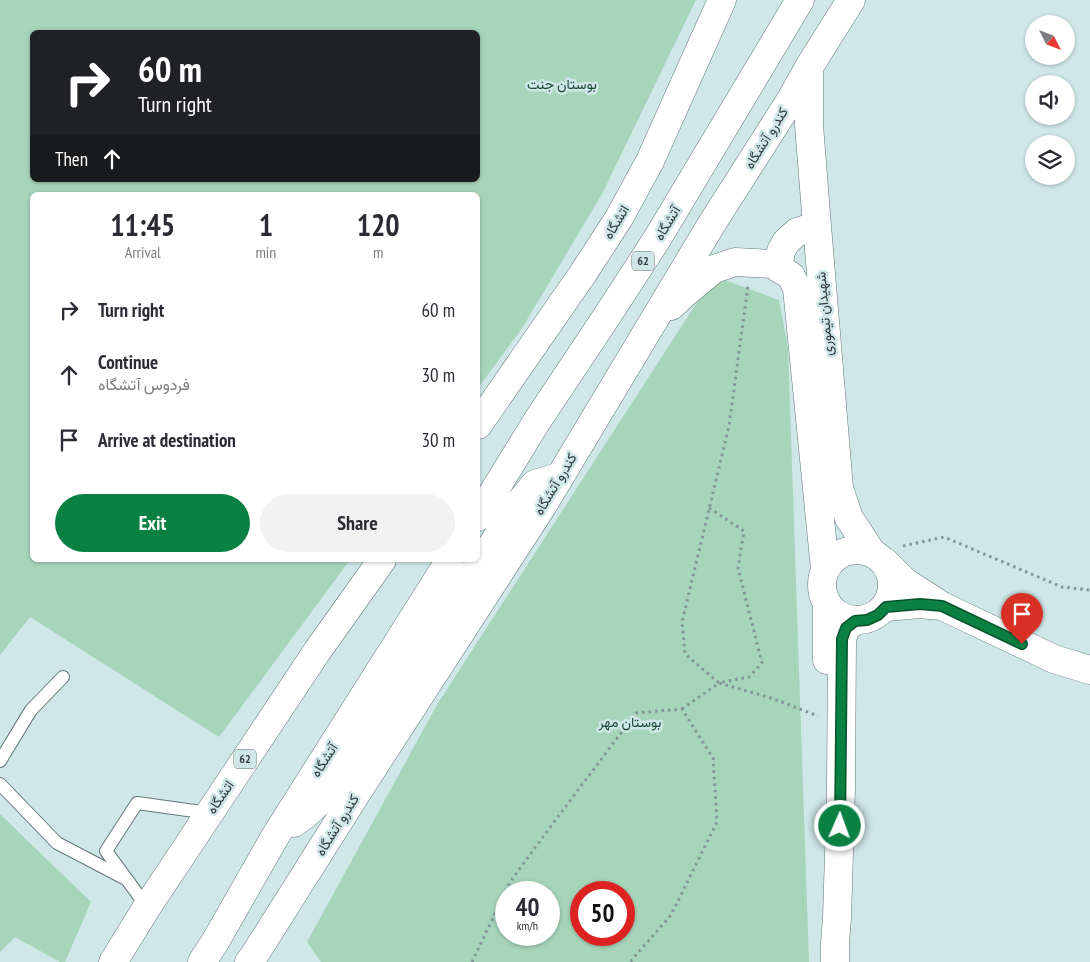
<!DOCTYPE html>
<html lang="en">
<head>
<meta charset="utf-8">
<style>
	body { margin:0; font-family:"PT Sans Narrow",Vazirmatn,sans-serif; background:#f2f2f3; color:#2b2b33; height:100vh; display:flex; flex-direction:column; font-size:19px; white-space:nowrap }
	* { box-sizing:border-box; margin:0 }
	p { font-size:16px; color:#7c7c81 }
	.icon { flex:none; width:28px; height:28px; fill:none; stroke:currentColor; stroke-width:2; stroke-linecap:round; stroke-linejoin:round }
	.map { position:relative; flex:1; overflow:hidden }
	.details { position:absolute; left:30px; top:192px; width:450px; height:370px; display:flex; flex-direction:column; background:#fff; border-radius:8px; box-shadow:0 1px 4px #0004 }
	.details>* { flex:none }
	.hud { position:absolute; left:30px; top:30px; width:450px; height:152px; border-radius:8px; box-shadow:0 1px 4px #0004; background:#202124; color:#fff; overflow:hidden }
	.needle { width:32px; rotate:132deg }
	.tools { position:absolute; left:1025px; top:15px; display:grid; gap:10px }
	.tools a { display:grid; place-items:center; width:50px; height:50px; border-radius:50%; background:#fff; box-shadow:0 1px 4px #0004; font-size:25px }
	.speed { position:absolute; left:495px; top:881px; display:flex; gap:10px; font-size:25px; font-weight:700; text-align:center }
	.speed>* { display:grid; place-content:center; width:65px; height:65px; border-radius:50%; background:#fff; box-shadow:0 1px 4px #0004; line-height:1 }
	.speed small { font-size:12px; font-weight:400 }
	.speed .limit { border:8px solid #d22; background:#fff; color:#111 }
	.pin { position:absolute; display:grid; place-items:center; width:42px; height:42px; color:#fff; margin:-51px -21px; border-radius:50% 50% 50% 0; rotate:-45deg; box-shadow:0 0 5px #0007 }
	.pin .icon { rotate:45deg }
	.me { position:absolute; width:55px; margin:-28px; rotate:2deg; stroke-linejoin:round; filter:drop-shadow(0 0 4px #0008) }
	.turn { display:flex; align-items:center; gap:18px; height:105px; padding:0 25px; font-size:22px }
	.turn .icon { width:65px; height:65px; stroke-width:2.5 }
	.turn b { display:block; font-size:35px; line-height:42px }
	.then { display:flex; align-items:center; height:48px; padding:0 25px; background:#0003; gap:10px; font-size:19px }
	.eta { display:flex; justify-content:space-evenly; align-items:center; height:85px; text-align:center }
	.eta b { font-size:30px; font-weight:800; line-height:35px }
	.button { display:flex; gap:10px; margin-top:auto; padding:10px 25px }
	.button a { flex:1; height:58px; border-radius:30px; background:#0b8043; color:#fff; font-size:20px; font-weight:800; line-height:58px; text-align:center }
	.button a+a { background:#f2f2f3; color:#2b2b33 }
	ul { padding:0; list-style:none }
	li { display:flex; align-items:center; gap:15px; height:65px; padding:0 25px }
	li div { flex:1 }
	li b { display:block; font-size:19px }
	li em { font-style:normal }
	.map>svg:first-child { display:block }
</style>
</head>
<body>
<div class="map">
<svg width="1090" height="962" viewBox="0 0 1090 962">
	<rect width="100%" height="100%" fill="#cfe7e9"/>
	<path fill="#a7d5ba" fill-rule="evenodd" d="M0,0H696L602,194L521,330L478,388V195H32V560H350L219,737L30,617L0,655ZM32,32H478V180H32Z
		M714,276L779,300L788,348L809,962H321L307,942L438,703ZM506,892H549V935H506ZM581,892H624V935H581Z
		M0,814L91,902L65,962H60L15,937L0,952Z"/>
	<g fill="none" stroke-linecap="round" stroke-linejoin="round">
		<g stroke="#63787b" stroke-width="14">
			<path id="service" d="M0,761L31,710L63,677
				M0,784L57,843L124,878
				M147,907L106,851L137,803L209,813"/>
		</g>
		<g stroke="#63787b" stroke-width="29">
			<path id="tertiary" d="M885,562L905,582L942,606L1054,659L1090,670
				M886,607L919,604L942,606"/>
		</g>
		<g stroke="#63787b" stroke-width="29">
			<path id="secondary" d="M809,69V125L817,226L839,488L849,518L872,553
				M778,268L781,251L786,242L797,232L817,226
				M671,306L685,293L714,269L735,262L772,264L791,276L797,288L825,569
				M822 585a35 35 0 1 1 70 0a35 35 0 1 1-70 0Z
				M827,604V660
				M250,962L356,794L543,505L711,225L790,101L809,67L851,0
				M835,962V943L837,918L841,789L842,639L846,628L855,621"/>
		</g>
		<g stroke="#63787b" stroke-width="29">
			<path id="primary" d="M478,425L584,272L619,218L650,161L722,0
				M478,517L537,421L605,319L657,239L800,0
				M294,823L306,814L336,786L520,502L535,484L558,477
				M113,962L147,907L318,650L382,560
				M202,962L215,942L276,835L450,560
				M249,962L251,960"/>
		</g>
		<path stroke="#849597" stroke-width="3" stroke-dasharray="2.5 4" stroke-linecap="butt" d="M709,508L744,531L738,568L762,663L749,677L719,683L685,654L682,622L729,426L748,286
			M903,546L944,537L1062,587L1090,590
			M682,709L719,683L771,698L818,716
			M472,962L510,882L554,822L636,713L682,709L713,758L717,822L671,915L630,962"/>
		<use href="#service" stroke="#fff" stroke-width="12"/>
		<use href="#tertiary" stroke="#fff" stroke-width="28"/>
		<use href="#secondary" stroke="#fff" stroke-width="28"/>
		<use href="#primary" stroke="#fff" stroke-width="28"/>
	</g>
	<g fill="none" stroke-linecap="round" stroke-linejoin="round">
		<g stroke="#07532c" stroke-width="12">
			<path id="route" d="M840,826L842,639L846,628L855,621L867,620L878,615L886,607L920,604L942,606L1022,644"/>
		</g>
		<use href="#route" stroke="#0b8043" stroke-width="9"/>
	</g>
	<g text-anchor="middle" stroke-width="5" stroke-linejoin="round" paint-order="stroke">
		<g fill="#cfe7e9" stroke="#606d6e" stroke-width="1">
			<rect x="632" y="251.5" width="22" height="19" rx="4"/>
			<rect x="234" y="749.5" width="22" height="19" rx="4"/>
		</g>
		<g font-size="12" font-weight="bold" fill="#30393a">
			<text x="643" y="265">62</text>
			<text x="245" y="763">62</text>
		</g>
		<g font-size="14" fill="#174931" stroke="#cfe7e9">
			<text x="562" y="89">بوستان جنت</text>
			<text x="630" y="727">بوستان مهر</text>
		</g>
		<g font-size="14" fill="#30393a" stroke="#cfe7e9">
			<text transform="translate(766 138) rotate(-58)" y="5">کندرو آتشگاه</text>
			<text transform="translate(616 222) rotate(-59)" y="5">اتشگاه</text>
			<text transform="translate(667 223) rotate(-59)" y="5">آتشگاه</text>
			<text transform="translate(824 314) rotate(-95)" y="5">شهیدان تیموری</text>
			<text transform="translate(555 484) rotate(-59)" y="5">کندرو آتشگاه</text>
			<text transform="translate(324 760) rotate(-57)" y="5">آتشگاه</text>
			<text transform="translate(220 797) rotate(-56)" y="5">اتشگاه</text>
			<text transform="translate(337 825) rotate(-58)" y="5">کندرو آتشگاه</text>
		</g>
	</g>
</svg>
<div class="tools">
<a><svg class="needle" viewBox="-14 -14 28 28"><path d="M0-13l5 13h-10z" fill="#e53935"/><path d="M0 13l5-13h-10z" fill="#7c7c81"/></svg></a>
<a><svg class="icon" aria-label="sound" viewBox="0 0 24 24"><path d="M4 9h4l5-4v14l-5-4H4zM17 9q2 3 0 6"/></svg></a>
<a><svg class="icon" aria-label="layers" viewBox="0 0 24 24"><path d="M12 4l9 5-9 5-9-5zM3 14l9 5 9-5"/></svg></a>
</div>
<div class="speed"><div>40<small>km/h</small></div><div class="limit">50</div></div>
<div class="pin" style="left:1022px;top:644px;background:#d93025"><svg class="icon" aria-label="arrive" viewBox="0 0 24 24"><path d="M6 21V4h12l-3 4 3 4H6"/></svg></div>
<svg class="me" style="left:840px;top:826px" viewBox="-20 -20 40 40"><circle r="17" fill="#0b8043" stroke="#fff" stroke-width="3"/><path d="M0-11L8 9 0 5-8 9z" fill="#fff"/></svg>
<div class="hud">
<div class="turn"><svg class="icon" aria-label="right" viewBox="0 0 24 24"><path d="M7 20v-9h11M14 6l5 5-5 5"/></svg><div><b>60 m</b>Turn right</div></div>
<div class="then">Then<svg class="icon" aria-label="ahead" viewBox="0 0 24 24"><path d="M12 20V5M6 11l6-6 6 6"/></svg></div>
</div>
<section class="details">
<div class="eta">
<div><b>11:45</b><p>Arrival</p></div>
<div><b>1</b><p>min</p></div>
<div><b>120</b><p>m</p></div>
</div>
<ul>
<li><svg class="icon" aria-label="right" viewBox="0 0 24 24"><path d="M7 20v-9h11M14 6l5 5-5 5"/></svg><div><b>Turn right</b></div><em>60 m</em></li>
<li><svg class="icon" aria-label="ahead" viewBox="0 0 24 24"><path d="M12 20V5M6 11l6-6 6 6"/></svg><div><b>Continue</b><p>فردوس آتشگاه</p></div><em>30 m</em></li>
<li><svg class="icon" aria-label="arrive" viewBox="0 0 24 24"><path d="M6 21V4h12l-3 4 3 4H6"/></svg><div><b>Arrive at destination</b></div><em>30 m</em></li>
</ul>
<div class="button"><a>Exit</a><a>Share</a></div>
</section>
</div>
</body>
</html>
